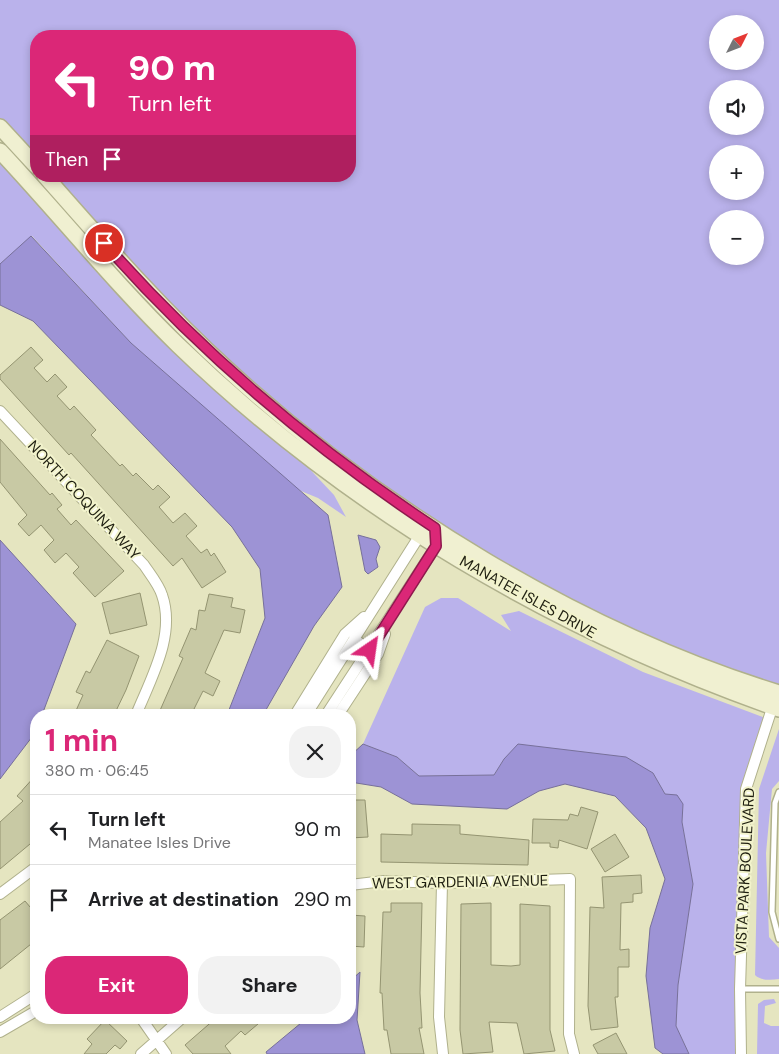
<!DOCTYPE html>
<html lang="en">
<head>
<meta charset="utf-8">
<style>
	body { margin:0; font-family:"DM Sans",sans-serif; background:#f2f2f2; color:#202124; height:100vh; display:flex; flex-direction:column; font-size:19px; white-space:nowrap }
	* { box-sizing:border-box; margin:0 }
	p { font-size:16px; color:#757577 }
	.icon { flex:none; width:28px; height:28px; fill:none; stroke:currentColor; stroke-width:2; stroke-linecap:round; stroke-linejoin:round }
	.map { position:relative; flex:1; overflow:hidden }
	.side { position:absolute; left:30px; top:709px; width:326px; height:315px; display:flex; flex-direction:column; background:#fff; border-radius:20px; box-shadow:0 2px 8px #0003 }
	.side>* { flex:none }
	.hud { position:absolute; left:30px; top:30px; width:326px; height:152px; border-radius:20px; box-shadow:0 2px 8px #0003; background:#db2777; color:#fff; overflow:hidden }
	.needle { width:32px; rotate:48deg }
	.fabs { position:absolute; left:709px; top:15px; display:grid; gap:10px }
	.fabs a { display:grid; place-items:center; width:55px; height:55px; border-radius:50%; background:#fff; box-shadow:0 2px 8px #0003; font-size:25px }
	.pin { position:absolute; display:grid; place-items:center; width:42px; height:42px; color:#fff; margin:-21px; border:2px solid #fff; border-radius:50%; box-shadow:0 1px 5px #0007 }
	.me { position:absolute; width:55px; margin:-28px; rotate:32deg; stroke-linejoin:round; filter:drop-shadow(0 0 4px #0008) }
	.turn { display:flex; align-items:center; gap:18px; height:105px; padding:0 15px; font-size:22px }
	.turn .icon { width:65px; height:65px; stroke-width:2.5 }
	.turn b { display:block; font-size:35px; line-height:42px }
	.then { display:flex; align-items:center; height:48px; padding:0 15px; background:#0003; gap:10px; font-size:19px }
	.round { display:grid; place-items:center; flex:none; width:52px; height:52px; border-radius:20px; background:#f2f2f2 }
	.summary { display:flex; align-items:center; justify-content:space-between; height:85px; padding:0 15px }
	h1 { font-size:30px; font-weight:700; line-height:38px; color:#db2777 }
	.cta { display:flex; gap:10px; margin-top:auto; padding:10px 15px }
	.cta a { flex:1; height:58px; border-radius:20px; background:#db2777; color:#fff; font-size:20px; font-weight:700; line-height:58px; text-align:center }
	.cta a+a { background:#f2f2f2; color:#202124 }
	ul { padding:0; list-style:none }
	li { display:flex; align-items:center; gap:15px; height:70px; padding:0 15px; border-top:1px solid #e0e0e0 }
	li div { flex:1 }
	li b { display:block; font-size:19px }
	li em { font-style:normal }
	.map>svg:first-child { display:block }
</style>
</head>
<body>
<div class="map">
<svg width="779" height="1054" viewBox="0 0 779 1054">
	<rect width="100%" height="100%" fill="#e5e5c0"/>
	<path fill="#bab2eb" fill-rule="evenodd" d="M0,0H779V693L661,648L435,528L227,369L45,176H350V36H36V166L0,127ZM718,24H755V61H718ZM718,89H755V126H718ZM718,154H755V191H718ZM718,219H755V256H718Z
		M0,151L36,192L31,197L40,208L156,332L266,432L303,462L334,495L346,517L318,498L296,489L131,343L32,236L0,264Z
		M441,598H458L511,631L501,615L519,611L643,672L768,719L746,789L741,1054H689L676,1026L678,985L693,884L682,822L683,804L665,794L653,773L504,759L494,775L419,776L397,757L363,744L425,607Z
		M779,729V781L772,789L766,853L769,937L779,948V979C771,980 761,981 755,975L759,789Z
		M774,999L776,1003L765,1006L764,1023L771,1026H779V1054H757L758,1004L764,1000Z"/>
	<path fill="#9d93d5" stroke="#77709a" d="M31,236L131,343L328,515L342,587L314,626L263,715H227L265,618L260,569L232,527L33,321L0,305V264Z
		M358,535L376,540L380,547L376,559L378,567L368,574L365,571Z
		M0,540L76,624L42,715H36L35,733L0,779Z
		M363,744L397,757L419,776L494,775L504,759L518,744L626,757L653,773L665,794L677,795L683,804L682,822L693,884L678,985L676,1026L689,1054H663L655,1048L646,976L650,928L665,879L646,828L615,796L565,784L539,791L507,809L412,804L381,787L350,782V756Z
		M360,972L357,1020L365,1054H267L266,1052L307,1018H350V981Z"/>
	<path fill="#c8c9a4" stroke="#949471" d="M31,347L43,360L34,368L47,382L55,374L67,387L57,396L70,410L74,406L96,430L91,435L120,466L122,464L133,476L136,473L153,490L158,485L170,497L159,507L173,523L185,513L197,526L186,536L201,553L207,549L211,556L214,553L226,572L202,588L182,558L173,566L71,453L69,455L0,379V375Z
		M0,439L50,495L52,493L62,505L57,509L71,525L76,520L124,571L95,597L73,573L79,567L66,553L55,563L44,550L54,540L41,525L29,536L18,524L27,515L0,482Z
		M140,593L147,625L110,634L102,603Z
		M209,594L233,598L231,607L245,610L240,633L224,630L205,673L220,681L213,696L203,691L194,709L207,715H158L183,658L179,656L191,628L196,630L199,610L205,611Z
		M107,640L139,656L126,690L114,715H74L83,695L76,692L86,671L90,673Z
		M36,775V839L0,869V822L23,801L17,796Z
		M350,800H365L368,837L350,838Z
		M581,807L598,812L587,849L559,840L558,848L550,847V843H532L533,819L568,820L570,814L578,816Z
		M412,824L460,825V834L529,840L528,865L381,862V834L412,835Z
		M615,834L629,857L605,872L591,849Z
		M641,875L642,893L633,894V902L621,903L620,950L629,949V967H618V997H615L618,1027L591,1030L588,1006L590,907L604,908L602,877Z
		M25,901L36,914V940L0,969V920Z
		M391,903H422L420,993L422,1028H419L424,1054H391L387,1030H384L382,993H380L383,912H391Z
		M491,903V965L511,966L520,965V904L550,906V1030L555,1051L524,1054L517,1023L489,1022L493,1052L463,1054L460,1030L461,904Z
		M350,915L365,916L364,947L350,946Z
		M216,1018H265L245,1035L241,1031L225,1046L231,1054H193L185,1045Z
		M105,1020L127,1041L120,1049L115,1045L106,1054H84L92,1044L87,1039Z
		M616,1033L627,1054H598L593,1045Z"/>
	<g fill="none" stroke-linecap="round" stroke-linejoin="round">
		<g stroke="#b0b18c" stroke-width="8">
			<path id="lane" d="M779,792L775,803L772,912L779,939
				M740,989H779"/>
		</g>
		<g stroke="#b0b18c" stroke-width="12">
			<path id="street" d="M0,411L144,565C150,574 159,585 162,595C176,635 151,678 136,715
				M354,639L370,650
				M295,715L345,634L364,617
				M306,715L420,535L425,533
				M326,715L436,546V539
				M338,715L378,654L385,634
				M442,883L439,1017L443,1054
				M350,885L384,881L442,883L570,879L569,1034L574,1054
				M0,894L36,867
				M0,1017L36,994
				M141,1018L166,1054
				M0,1032L36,1011
				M141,1054L182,1018
				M741,1054L740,989L746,789L774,702"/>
		</g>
		<g stroke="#b0b18c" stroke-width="18">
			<path id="secondary" d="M0,127L36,166
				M0,151C60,215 115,284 178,345C349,510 556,631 779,709
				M45,176C104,243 161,309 227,369C380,509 580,632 779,693"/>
		</g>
		<use href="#lane" stroke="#fff" stroke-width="5"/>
		<use href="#street" stroke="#fff" stroke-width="10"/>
		<use href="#secondary" stroke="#f0f0d1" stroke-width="15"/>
	</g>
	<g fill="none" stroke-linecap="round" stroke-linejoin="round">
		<g stroke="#8e194d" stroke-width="12">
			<path id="route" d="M104,243C202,354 312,447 435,528L436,546L370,650"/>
		</g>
		<use href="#route" stroke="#db2777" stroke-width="9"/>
	</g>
	<g text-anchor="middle" stroke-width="4" stroke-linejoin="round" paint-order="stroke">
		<g font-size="15" fill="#1e1e10" stroke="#f2f3cc">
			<text transform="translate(84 500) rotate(47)" y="5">NORTH COQUINA WAY</text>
			<text transform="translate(528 597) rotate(29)" y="5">MANATEE ISLES DRIVE</text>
			<text transform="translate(745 871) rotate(-87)" y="5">VISTA PARK BOULEVARD</text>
			<text transform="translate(460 882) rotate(-1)" y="5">WEST GARDENIA AVENUE</text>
		</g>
	</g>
</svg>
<div class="fabs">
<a><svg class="needle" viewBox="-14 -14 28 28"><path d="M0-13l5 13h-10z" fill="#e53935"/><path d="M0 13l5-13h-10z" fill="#757577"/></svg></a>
<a><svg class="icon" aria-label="sound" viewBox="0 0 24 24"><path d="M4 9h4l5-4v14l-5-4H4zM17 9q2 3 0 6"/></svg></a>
<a>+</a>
<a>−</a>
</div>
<div class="pin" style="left:104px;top:243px;background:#d93025"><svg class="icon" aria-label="arrive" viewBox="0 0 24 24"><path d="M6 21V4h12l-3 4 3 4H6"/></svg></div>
<svg class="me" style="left:370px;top:650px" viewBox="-20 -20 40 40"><path d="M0-17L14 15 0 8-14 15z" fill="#db2777" stroke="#fff" stroke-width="4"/></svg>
<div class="hud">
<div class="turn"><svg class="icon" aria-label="left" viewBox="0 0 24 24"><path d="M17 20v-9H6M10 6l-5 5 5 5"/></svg><div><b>90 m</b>Turn left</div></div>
<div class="then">Then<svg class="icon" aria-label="arrive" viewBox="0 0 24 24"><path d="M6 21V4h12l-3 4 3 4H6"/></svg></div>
</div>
<section class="side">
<div class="summary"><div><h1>1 min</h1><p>380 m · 06:45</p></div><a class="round"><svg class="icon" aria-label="close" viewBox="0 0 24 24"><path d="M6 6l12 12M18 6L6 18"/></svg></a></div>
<ul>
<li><svg class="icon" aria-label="left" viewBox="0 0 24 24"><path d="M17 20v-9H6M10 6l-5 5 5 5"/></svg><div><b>Turn left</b><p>Manatee Isles Drive</p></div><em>90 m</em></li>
<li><svg class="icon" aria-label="arrive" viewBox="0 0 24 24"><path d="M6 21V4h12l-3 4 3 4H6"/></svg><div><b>Arrive at destination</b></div><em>290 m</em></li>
</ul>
<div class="cta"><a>Exit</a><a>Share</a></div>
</section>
</div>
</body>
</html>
